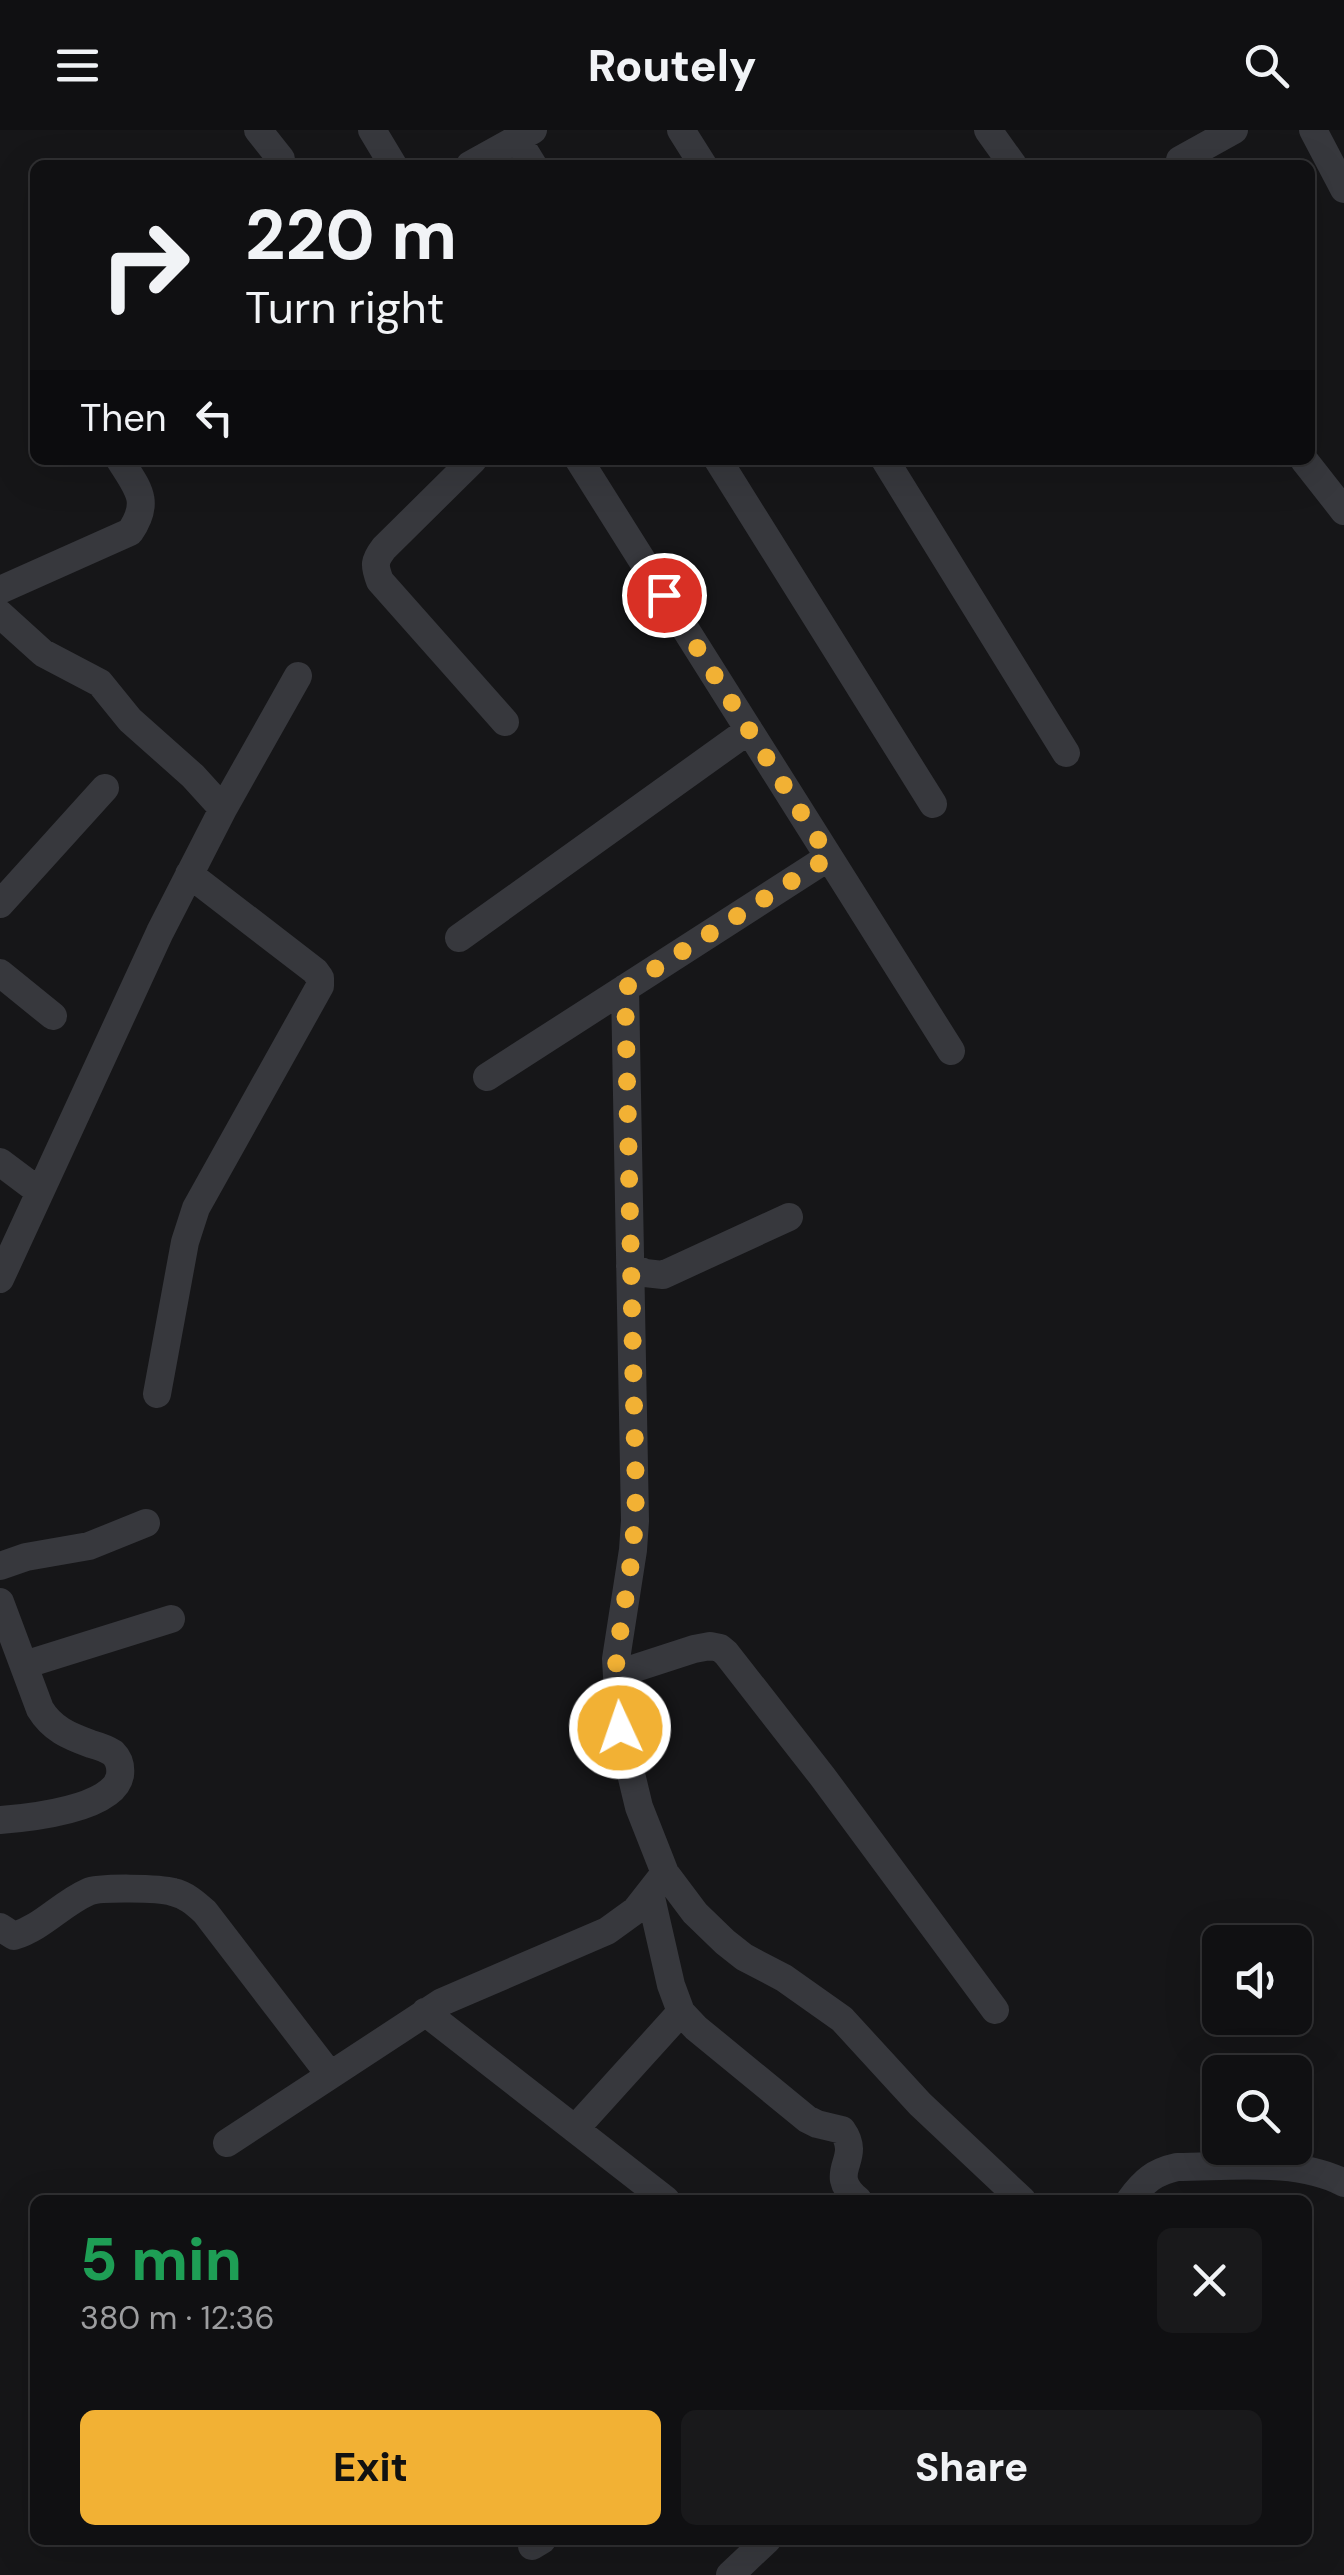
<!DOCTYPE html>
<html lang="en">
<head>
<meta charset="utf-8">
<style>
	body { margin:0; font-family:"DM Sans",sans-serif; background:#19191b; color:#f1f3f6; height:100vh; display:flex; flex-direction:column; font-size:38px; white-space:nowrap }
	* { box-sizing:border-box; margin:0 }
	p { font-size:32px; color:#9c9d9f }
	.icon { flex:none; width:55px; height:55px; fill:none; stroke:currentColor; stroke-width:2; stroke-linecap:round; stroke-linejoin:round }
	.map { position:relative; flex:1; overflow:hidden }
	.side { position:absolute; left:30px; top:2065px; width:1282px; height:350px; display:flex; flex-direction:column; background:#101012; border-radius:15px; box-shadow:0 10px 40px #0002,0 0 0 2px #303032 }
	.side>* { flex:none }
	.hud { position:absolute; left:30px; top:30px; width:1285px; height:305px; border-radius:15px; box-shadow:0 10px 40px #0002,0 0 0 2px #303032; background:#101012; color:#f1f3f6; overflow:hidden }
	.fabs { position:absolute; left:1202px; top:1795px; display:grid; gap:20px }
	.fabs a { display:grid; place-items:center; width:110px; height:110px; border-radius:15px; background:#101012; box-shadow:0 10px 40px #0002,0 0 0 2px #303032; font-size:50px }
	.pin { position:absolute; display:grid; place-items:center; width:85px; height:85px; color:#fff; margin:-42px; border:5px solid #fff; border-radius:50%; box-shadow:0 2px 10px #0007 }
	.me { position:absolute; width:110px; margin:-55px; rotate:357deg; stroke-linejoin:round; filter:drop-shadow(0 0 8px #0008) }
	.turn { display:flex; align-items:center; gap:35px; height:210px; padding:0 50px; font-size:45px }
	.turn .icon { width:130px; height:130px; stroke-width:2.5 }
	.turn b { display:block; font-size:70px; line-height:85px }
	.then { display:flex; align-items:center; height:95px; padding:0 50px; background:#0003; gap:20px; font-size:38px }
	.round { display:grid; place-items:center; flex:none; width:105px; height:105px; border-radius:15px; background:#19191b }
	.summary { display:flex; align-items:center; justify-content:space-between; height:170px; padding:0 50px }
	h1 { font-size:60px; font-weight:800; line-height:75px; color:#1e9e55 }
	.button { display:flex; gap:20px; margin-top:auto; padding:20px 50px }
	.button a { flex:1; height:115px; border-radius:15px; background:#f2b134; color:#111; font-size:40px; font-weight:800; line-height:115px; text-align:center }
	.button a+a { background:#19191b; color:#f1f3f6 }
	header { display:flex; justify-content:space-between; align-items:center; height:130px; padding:0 50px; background:#101012; font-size:45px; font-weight:800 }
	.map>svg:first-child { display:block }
</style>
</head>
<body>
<header><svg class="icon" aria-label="menu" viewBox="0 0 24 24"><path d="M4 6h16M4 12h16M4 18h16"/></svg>Routely<svg class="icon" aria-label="search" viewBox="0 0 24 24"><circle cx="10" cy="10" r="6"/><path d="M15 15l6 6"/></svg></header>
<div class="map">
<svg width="1344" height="2445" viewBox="0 0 1344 2445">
	<rect width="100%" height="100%" fill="#161618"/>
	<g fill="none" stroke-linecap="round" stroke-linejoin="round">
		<path stroke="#37383d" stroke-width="28" d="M258,0L281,29
			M372,0L393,35
			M681,0L703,35
			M988,0L1013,35
			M1313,0L1344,59
			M517,9L533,35
			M470,35L533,0
			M1179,35L1180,30L1234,0
			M473,330L384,418C374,431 374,435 380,451L505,592
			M579,330L951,921
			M718,330L933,674
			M885,330L1066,623
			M1304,330L1344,381
			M0,460L130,402C151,371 138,359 120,330
			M0,484L43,523L100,553L130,590L193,646L223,679
			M0,774L105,658
			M459,808L749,600
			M0,843L53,886
			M625,858L635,1391L633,1420L616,1529L620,1598L639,1677L665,1743L695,1783L725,1812L744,1827L784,1848L842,1889L920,1974L1022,2070
			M487,947L829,727
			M0,1032L40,1062
			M630,1136L645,1143L663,1145L789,1087
			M0,1149L160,802L223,679L298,546
			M157,1264L185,1112L196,1078L320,856V848L315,841L189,744
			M0,1436L26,1427L89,1416L146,1393
			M0,1472L40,1579C52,1599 69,1606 91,1614C98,1616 107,1619 113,1623C119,1629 121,1637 120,1645C115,1679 28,1688 0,1690
			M24,1535L171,1489
			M617,1544L694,1519L710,1516L720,1518L726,1523L822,1646L995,1880
			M650,1763L671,1855L681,1882L696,1898L807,1989L817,1994L842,2000C864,2031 824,2041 858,2070
			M0,1797L14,1806C43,1797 61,1774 88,1762C99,1757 160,1758 173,1762C186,1765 195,1773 205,1782L330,1945
			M425,1882L666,2070
			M575,1999L681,1882
			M227,2013L442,1872L607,1801L636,1780L665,1743
			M1130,2070C1144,2051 1154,2042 1177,2037C1229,2037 1298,2028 1344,2053
			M532,2416L542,2410
			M730,2445L767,2410"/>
	</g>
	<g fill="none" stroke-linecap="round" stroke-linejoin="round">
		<path stroke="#f2b134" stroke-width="18" stroke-dasharray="0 32.4" d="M620,1598L616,1529L633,1420L636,1366L625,858L829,727L664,465"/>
	</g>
</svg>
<div class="fabs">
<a><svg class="icon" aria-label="sound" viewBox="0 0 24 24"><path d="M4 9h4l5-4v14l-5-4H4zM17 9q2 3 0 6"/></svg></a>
<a><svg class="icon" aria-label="search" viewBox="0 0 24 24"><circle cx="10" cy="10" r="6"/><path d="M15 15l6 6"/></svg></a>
</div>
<div class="pin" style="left:664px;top:465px;background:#d93025"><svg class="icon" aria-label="arrive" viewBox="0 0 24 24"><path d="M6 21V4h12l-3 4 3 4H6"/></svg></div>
<svg class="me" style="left:620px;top:1598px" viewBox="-20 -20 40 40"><circle r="17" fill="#f2b134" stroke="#fff" stroke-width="3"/><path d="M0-11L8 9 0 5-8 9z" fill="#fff"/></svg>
<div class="hud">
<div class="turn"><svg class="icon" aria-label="right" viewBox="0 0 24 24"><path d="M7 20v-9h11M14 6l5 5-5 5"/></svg><div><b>220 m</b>Turn right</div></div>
<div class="then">Then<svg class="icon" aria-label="left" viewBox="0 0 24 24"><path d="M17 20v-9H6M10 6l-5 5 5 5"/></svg></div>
</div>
<section class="side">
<div class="summary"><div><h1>5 min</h1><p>380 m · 12:36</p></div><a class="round"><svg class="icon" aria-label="close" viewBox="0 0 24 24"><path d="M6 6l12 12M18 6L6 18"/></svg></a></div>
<div class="button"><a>Exit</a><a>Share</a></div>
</section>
</div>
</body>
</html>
